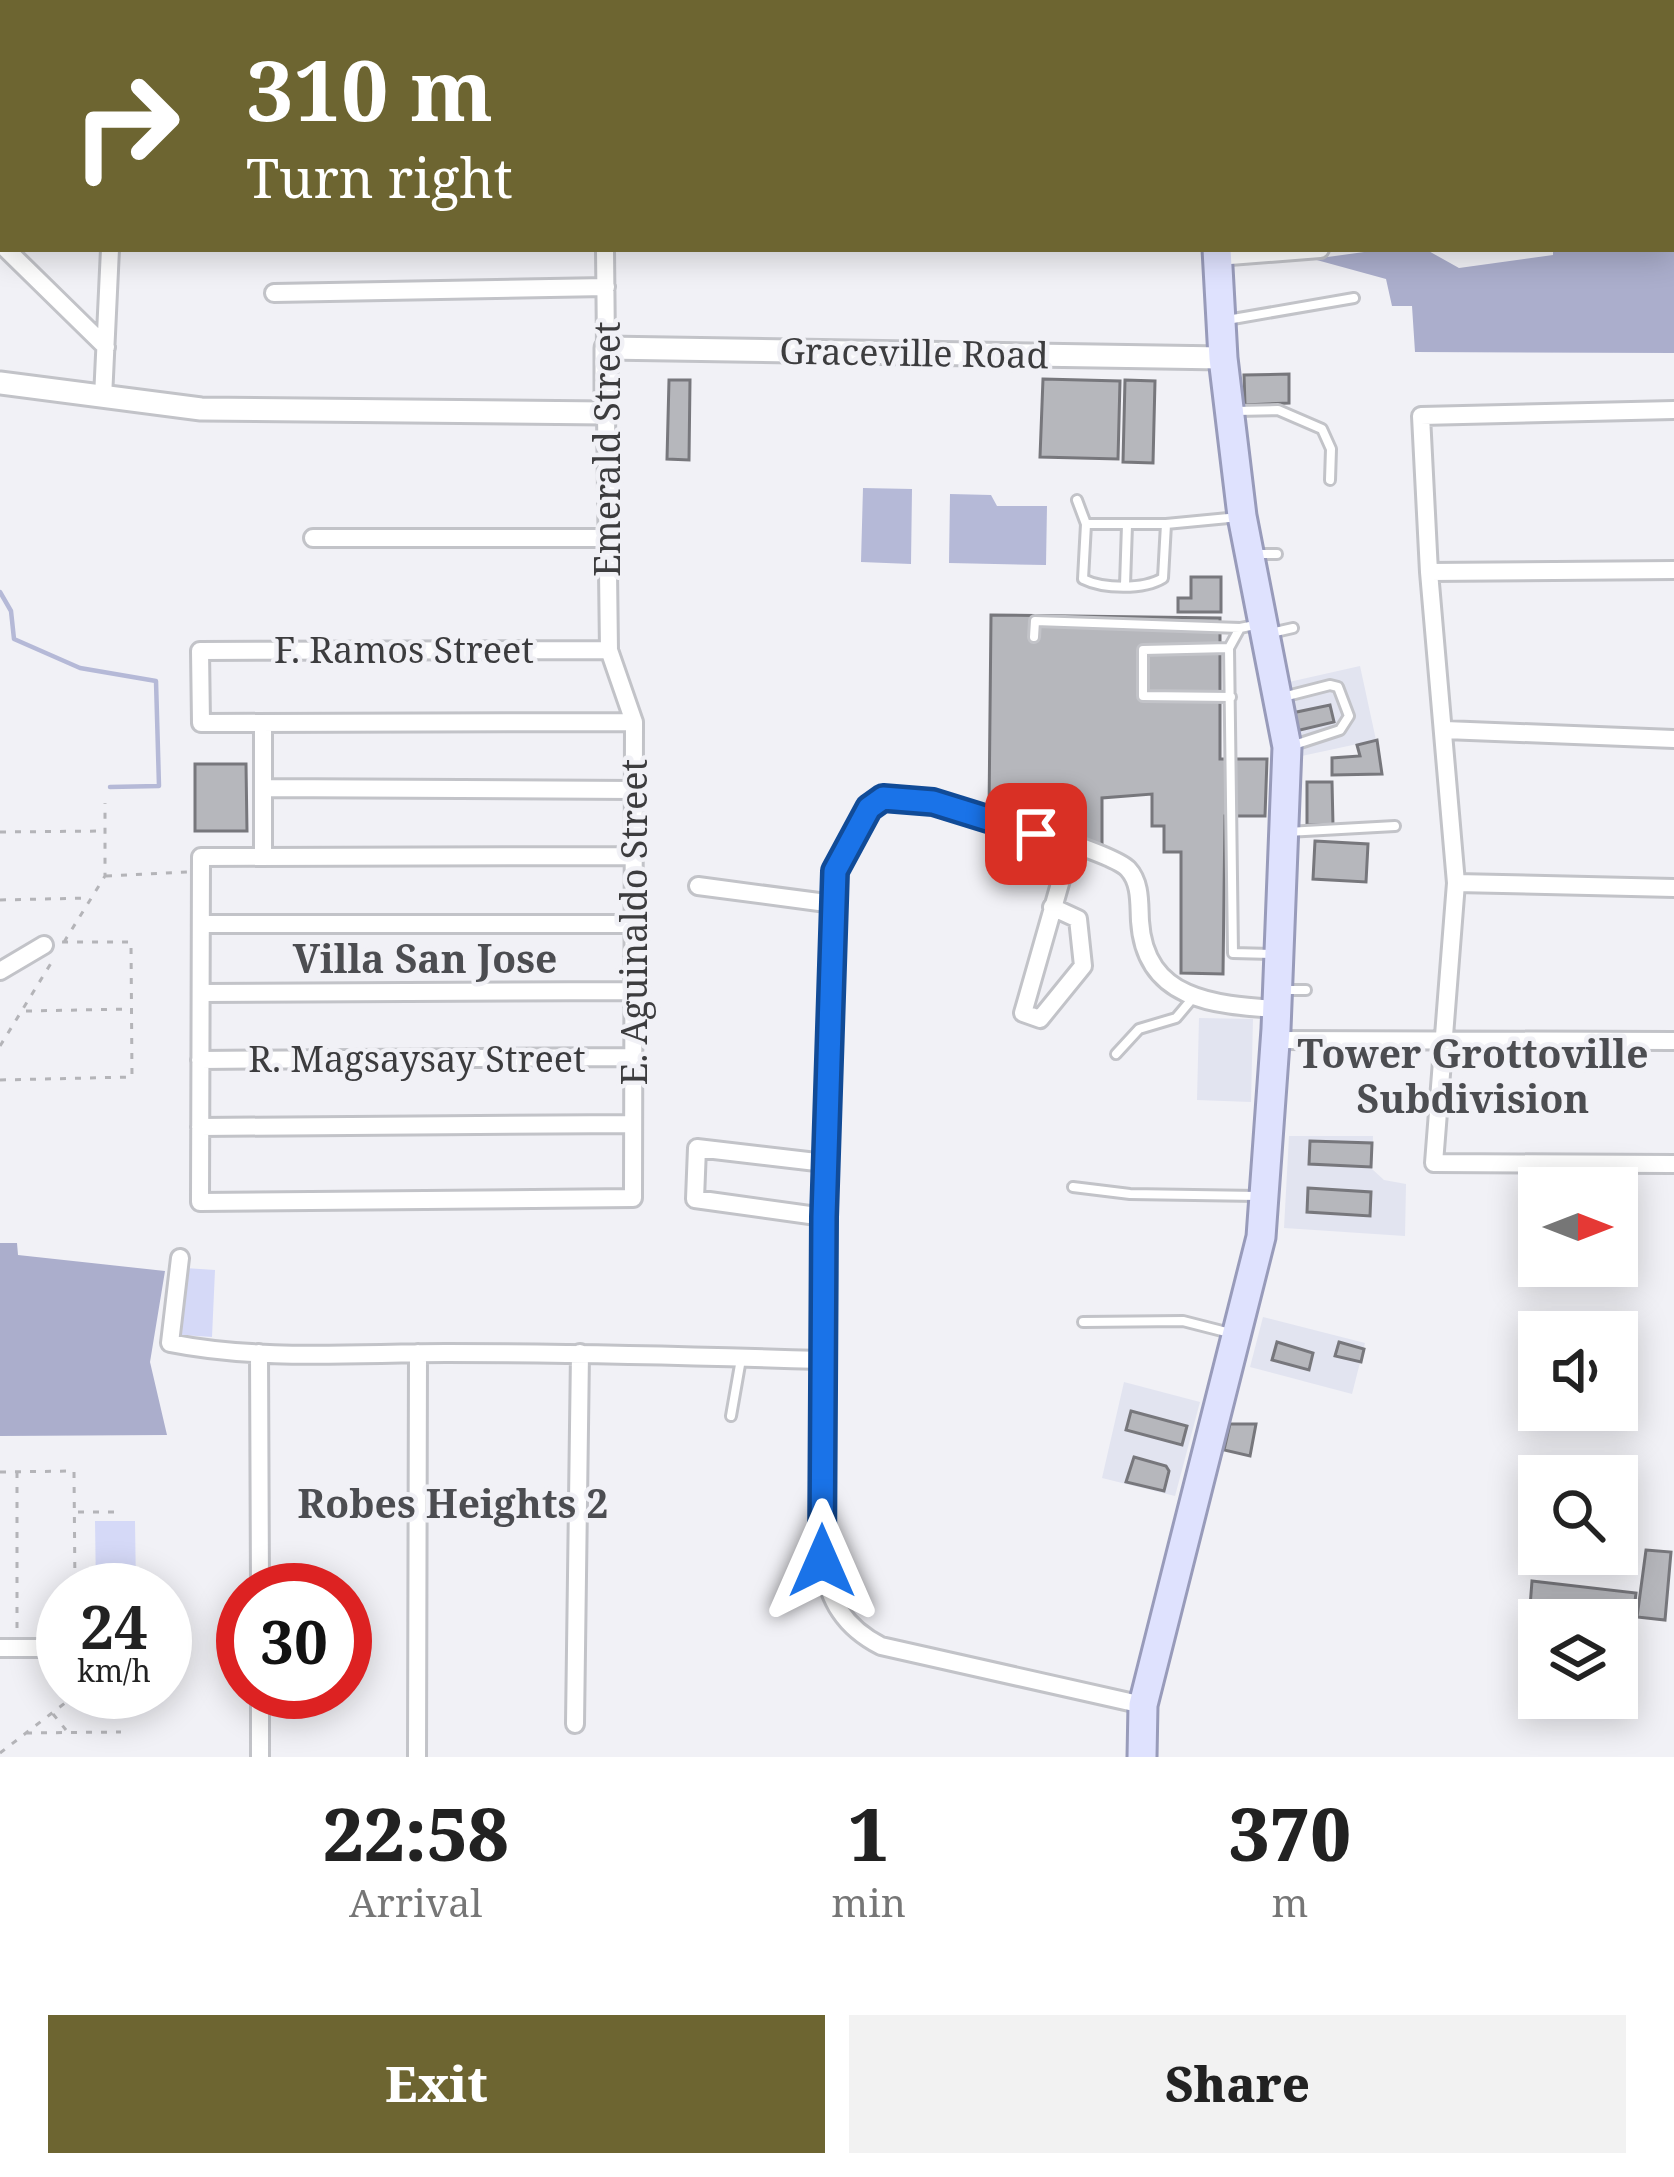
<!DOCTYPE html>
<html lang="en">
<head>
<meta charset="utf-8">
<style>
	body { margin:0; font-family:"Noto Serif",serif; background:#f2f2f2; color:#222; height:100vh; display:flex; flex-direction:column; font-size:45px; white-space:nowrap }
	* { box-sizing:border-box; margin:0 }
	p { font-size:39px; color:#767676 }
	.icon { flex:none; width:66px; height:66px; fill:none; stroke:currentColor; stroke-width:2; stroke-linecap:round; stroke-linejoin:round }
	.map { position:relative; height:1757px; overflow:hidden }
	.details { display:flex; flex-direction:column; background:#fff; flex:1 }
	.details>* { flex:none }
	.banner { position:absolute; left:0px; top:0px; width:1674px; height:252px; box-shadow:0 6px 30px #0003; background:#6d6531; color:#fff; overflow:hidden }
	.needle { width:78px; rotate:90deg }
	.controls { position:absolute; left:1518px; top:1167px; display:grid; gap:24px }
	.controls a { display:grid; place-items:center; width:120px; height:120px; border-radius:0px; background:#fff; box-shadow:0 6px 30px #0003; font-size:60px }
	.speed { position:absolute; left:36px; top:1563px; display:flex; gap:24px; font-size:60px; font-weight:700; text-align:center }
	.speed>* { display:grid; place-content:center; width:156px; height:156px; border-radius:50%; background:#fff; box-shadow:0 6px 30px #0003; line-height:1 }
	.speed small { font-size:30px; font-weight:400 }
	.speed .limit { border:18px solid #d22; background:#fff; color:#111 }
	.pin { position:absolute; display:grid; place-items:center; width:102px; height:102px; color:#fff; margin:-51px; border-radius:24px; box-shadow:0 6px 18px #0006 }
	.me { position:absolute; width:132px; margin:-66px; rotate:0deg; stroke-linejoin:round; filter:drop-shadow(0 0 9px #0008) }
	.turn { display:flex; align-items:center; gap:42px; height:252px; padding:0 48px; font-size:54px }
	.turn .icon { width:156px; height:156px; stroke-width:2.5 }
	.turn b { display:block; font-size:84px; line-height:102px }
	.eta { display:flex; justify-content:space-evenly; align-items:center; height:204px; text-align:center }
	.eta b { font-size:72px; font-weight:800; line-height:84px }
	.primary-button { display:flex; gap:24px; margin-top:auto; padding:24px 48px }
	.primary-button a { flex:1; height:138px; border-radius:0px; background:#6d6531; color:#fff; font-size:48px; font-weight:800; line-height:138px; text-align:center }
	.primary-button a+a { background:#f2f2f2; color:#222 }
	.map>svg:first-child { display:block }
</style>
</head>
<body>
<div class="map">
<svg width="1674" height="1757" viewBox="0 0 1674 1757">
	<rect width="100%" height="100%" fill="#f1f1f6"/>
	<path fill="#e2e4f0" d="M1360,666L1376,740L1297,757L1280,684Z
		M1199,1018L1253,1019L1251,1102L1197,1100Z
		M1289,1136H1373L1372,1169L1384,1180L1406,1184L1405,1236L1284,1228Z
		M1263,1317L1365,1343L1352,1394L1250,1367Z
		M1124,1382L1200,1402L1175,1496L1102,1478Z"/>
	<path fill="#d5d9f7" d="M185,1268L215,1270L212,1337L182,1335Z
		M95,1521H135L136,1590H96Z"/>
	<path fill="#abaecc" d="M1401,0H1674V353L1415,352L1412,306H1392L1386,279L1313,259L1386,249H1425L1459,268L1553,255V249H1671V3H1401Z
		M0,1243H17L18,1255L165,1271L150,1362L167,1435L0,1436Z"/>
	<path fill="#b5b9d7" d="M863,488L912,489L911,564L861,562Z
		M950,494L991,495L997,506H1047L1046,565L949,563Z"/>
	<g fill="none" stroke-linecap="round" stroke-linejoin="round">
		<path stroke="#b5b9d7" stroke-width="4.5" d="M0,592L11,611L14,639L80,668L156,681L159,786L110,787"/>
	</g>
	<path fill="#b6b7bc" stroke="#77777c" stroke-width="3" d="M1289,374V403L1245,405L1244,375Z
		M1043,379L1120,381L1118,459L1040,457Z
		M669,380H690L689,460L667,459Z
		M1125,380L1155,381L1153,463L1123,462Z
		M1191,577H1221V612H1178V598H1191Z
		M991,615L1220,618V759H1267L1265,816H1225L1223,974L1181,973V852H1164V826H1152V794L1102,798V846L989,813Z
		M1330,705L1334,722L1296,731L1292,713Z
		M1377,740L1382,774L1332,775V758L1360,756L1357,745Z
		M195,764H246L247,831H195Z
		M1307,782H1332L1333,825H1307Z
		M1315,841L1368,844L1366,882L1313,879Z
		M1310,1141L1372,1143L1371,1167L1309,1164Z
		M1308,1188L1371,1192L1370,1216L1307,1212Z
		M1277,1342L1313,1353L1309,1370L1272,1360Z
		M1339,1342L1364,1349L1361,1362L1335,1356Z
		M1131,1411L1187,1426L1182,1445L1126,1430Z
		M1230,1424H1256L1250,1456L1224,1450Z
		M1134,1457L1166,1466L1169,1471L1164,1491L1126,1482Z
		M1646,1550L1671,1552L1665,1620L1637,1617Z
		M1532,1581L1636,1593L1633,1618L1530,1607Z"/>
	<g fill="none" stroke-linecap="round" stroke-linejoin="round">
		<g stroke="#c2c3c8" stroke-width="14">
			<path id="service" d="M1,92L3,94
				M1227,320L1354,298
				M1236,411L1278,410L1322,429L1331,449L1330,480
				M1077,500L1086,524H1166L1239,517
				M1086,524L1083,579C1103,589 1144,590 1163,578L1166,524
				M1256,559L1261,554H1277
				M1125,585L1127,525
				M1260,624L1240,628L1229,648L1233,953L1272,954
				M1271,633L1293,628
				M1034,637L1035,621L1240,628
				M1229,648L1143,650V696L1231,697
				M1283,697L1330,685L1338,687L1349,716L1340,730L1294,745
				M1287,832L1395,826
				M1285,990H1306
				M1116,1054L1139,1029L1176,1018L1192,999
				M1073,1187L1130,1194L1258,1196
				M1083,1322L1183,1321L1230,1333
				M731,1416L741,1359
				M41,1649L63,1679
				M72,1692L75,1695"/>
		</g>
		<g stroke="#c2c3c8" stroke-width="22">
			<path id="minor" d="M87,3V0
				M6,249L106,347
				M605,249L606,348
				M1217,257L1320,249
				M274,293L606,287
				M103,398L110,249
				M1674,410L1421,416L1429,572L1456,883L1434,1163L1674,1164
				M606,413L609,650L634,722L633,1198L200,1202L201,857L634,856
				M313,538H607
				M1429,572L1674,570
				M609,650L200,651L201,723L634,722
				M263,725V856
				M1445,730L1674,739
				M263,788L634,790
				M1456,883L1674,888
				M698,886L834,904
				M1052,907L1078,919L1083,966L1040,1019L1023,1013L1071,845
				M201,924H634
				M0,971L44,945
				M201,993L634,991
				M1275,1040L1674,1041
				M200,1060L633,1057
				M200,1127L633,1124
				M824,1217L695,1199L697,1148L825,1163
				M180,1258L170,1343C260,1361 354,1353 446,1353C572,1353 697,1356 823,1360
				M259,1353L260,1590
				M0,1648H63
				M260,1692V1757
				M1143,1705L881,1646C844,1627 829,1601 822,1561L824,1217L835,871L869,808L883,798C901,799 920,799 937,803C969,811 1111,851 1128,869C1141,883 1139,904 1140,921C1145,1000 1214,1005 1277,1009
				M575,1724L580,1353
				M417,1757L418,1353"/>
		</g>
		<g stroke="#c2c3c8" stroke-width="27">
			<path id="tertiary" d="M0,383L201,409L606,413V348L1223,358"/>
		</g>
		<g stroke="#989bba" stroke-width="33">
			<path id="primary" d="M1221,3V0
				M1142,1757L1143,1705L1261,1237L1276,1029L1287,747L1242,516L1223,358L1217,249"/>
		</g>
		<path stroke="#b4b4b8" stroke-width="3" stroke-dasharray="6 9" stroke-linecap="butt" d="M696,3V0
			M881,3L882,0
			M0,832L103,831
			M106,876L187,872
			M0,900L88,898
			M64,942L105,876V803
			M26,1011L130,1009
			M0,1046L53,960
			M0,1080L132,1077L131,942H58
			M0,1472L74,1471L75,1590
			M17,1472V1632
			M78,1512H118
			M53,1714L66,1730
			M26,1733L121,1732
			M0,1753L65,1703"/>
		<use href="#service" stroke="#fff" stroke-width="8"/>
		<use href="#minor" stroke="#fff" stroke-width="16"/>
		<use href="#tertiary" stroke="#fff" stroke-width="21"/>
		<use href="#primary" stroke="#dfe2fe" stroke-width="27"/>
	</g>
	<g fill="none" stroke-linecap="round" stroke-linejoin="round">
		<g stroke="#114b97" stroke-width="30">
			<path id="route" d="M822,1561L824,1217L835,871L869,808L883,798L933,802L1036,834"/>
		</g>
		<use href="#route" stroke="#1a73e8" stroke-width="21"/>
	</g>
	<g text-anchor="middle" stroke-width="9" stroke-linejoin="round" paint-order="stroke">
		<g font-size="36" fill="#3c3c3e" stroke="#f1f1f6">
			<text transform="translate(914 353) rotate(1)" y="13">Graceville Road</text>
			<text transform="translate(607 449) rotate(-90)" y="13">Emerald Street</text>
			<text x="404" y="663">F. Ramos Street</text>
			<text transform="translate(634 922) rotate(-90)" y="13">E. Aguinaldo Street</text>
			<text x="417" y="1072">R. Magsaysay Street</text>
		</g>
		<g font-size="39" font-weight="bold" fill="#4c4d51" stroke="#f1f1f6">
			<text x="425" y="973">Villa San Jose</text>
			<text x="1473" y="1068">Tower Grottoville<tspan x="1473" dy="45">Subdivision</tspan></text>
			<text x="453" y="1518">Robes Heights 2</text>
		</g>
	</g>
</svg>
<div class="controls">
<a><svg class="needle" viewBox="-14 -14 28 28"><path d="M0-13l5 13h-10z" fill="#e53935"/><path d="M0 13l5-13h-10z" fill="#767676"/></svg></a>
<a><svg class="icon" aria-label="sound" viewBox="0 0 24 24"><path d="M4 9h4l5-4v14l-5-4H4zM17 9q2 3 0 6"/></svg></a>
<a><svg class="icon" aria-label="search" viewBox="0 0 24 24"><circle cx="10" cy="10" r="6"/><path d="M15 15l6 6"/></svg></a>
<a><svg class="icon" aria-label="layers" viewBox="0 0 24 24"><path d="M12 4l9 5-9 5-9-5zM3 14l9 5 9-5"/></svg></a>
</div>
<div class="speed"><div>24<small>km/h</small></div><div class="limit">30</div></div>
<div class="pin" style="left:1036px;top:834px;background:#d93025"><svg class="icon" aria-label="arrive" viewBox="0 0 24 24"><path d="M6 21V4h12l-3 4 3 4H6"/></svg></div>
<svg class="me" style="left:822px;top:1561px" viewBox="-20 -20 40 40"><path d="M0-17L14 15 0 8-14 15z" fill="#1a73e8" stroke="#fff" stroke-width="4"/></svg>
<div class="banner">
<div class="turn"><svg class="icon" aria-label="right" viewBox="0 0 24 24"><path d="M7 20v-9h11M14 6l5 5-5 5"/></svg><div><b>310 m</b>Turn right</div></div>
</div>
</div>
<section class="details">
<div class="eta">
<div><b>22:58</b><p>Arrival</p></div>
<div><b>1</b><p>min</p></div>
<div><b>370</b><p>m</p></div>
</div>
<div class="primary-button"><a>Exit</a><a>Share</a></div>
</section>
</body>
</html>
